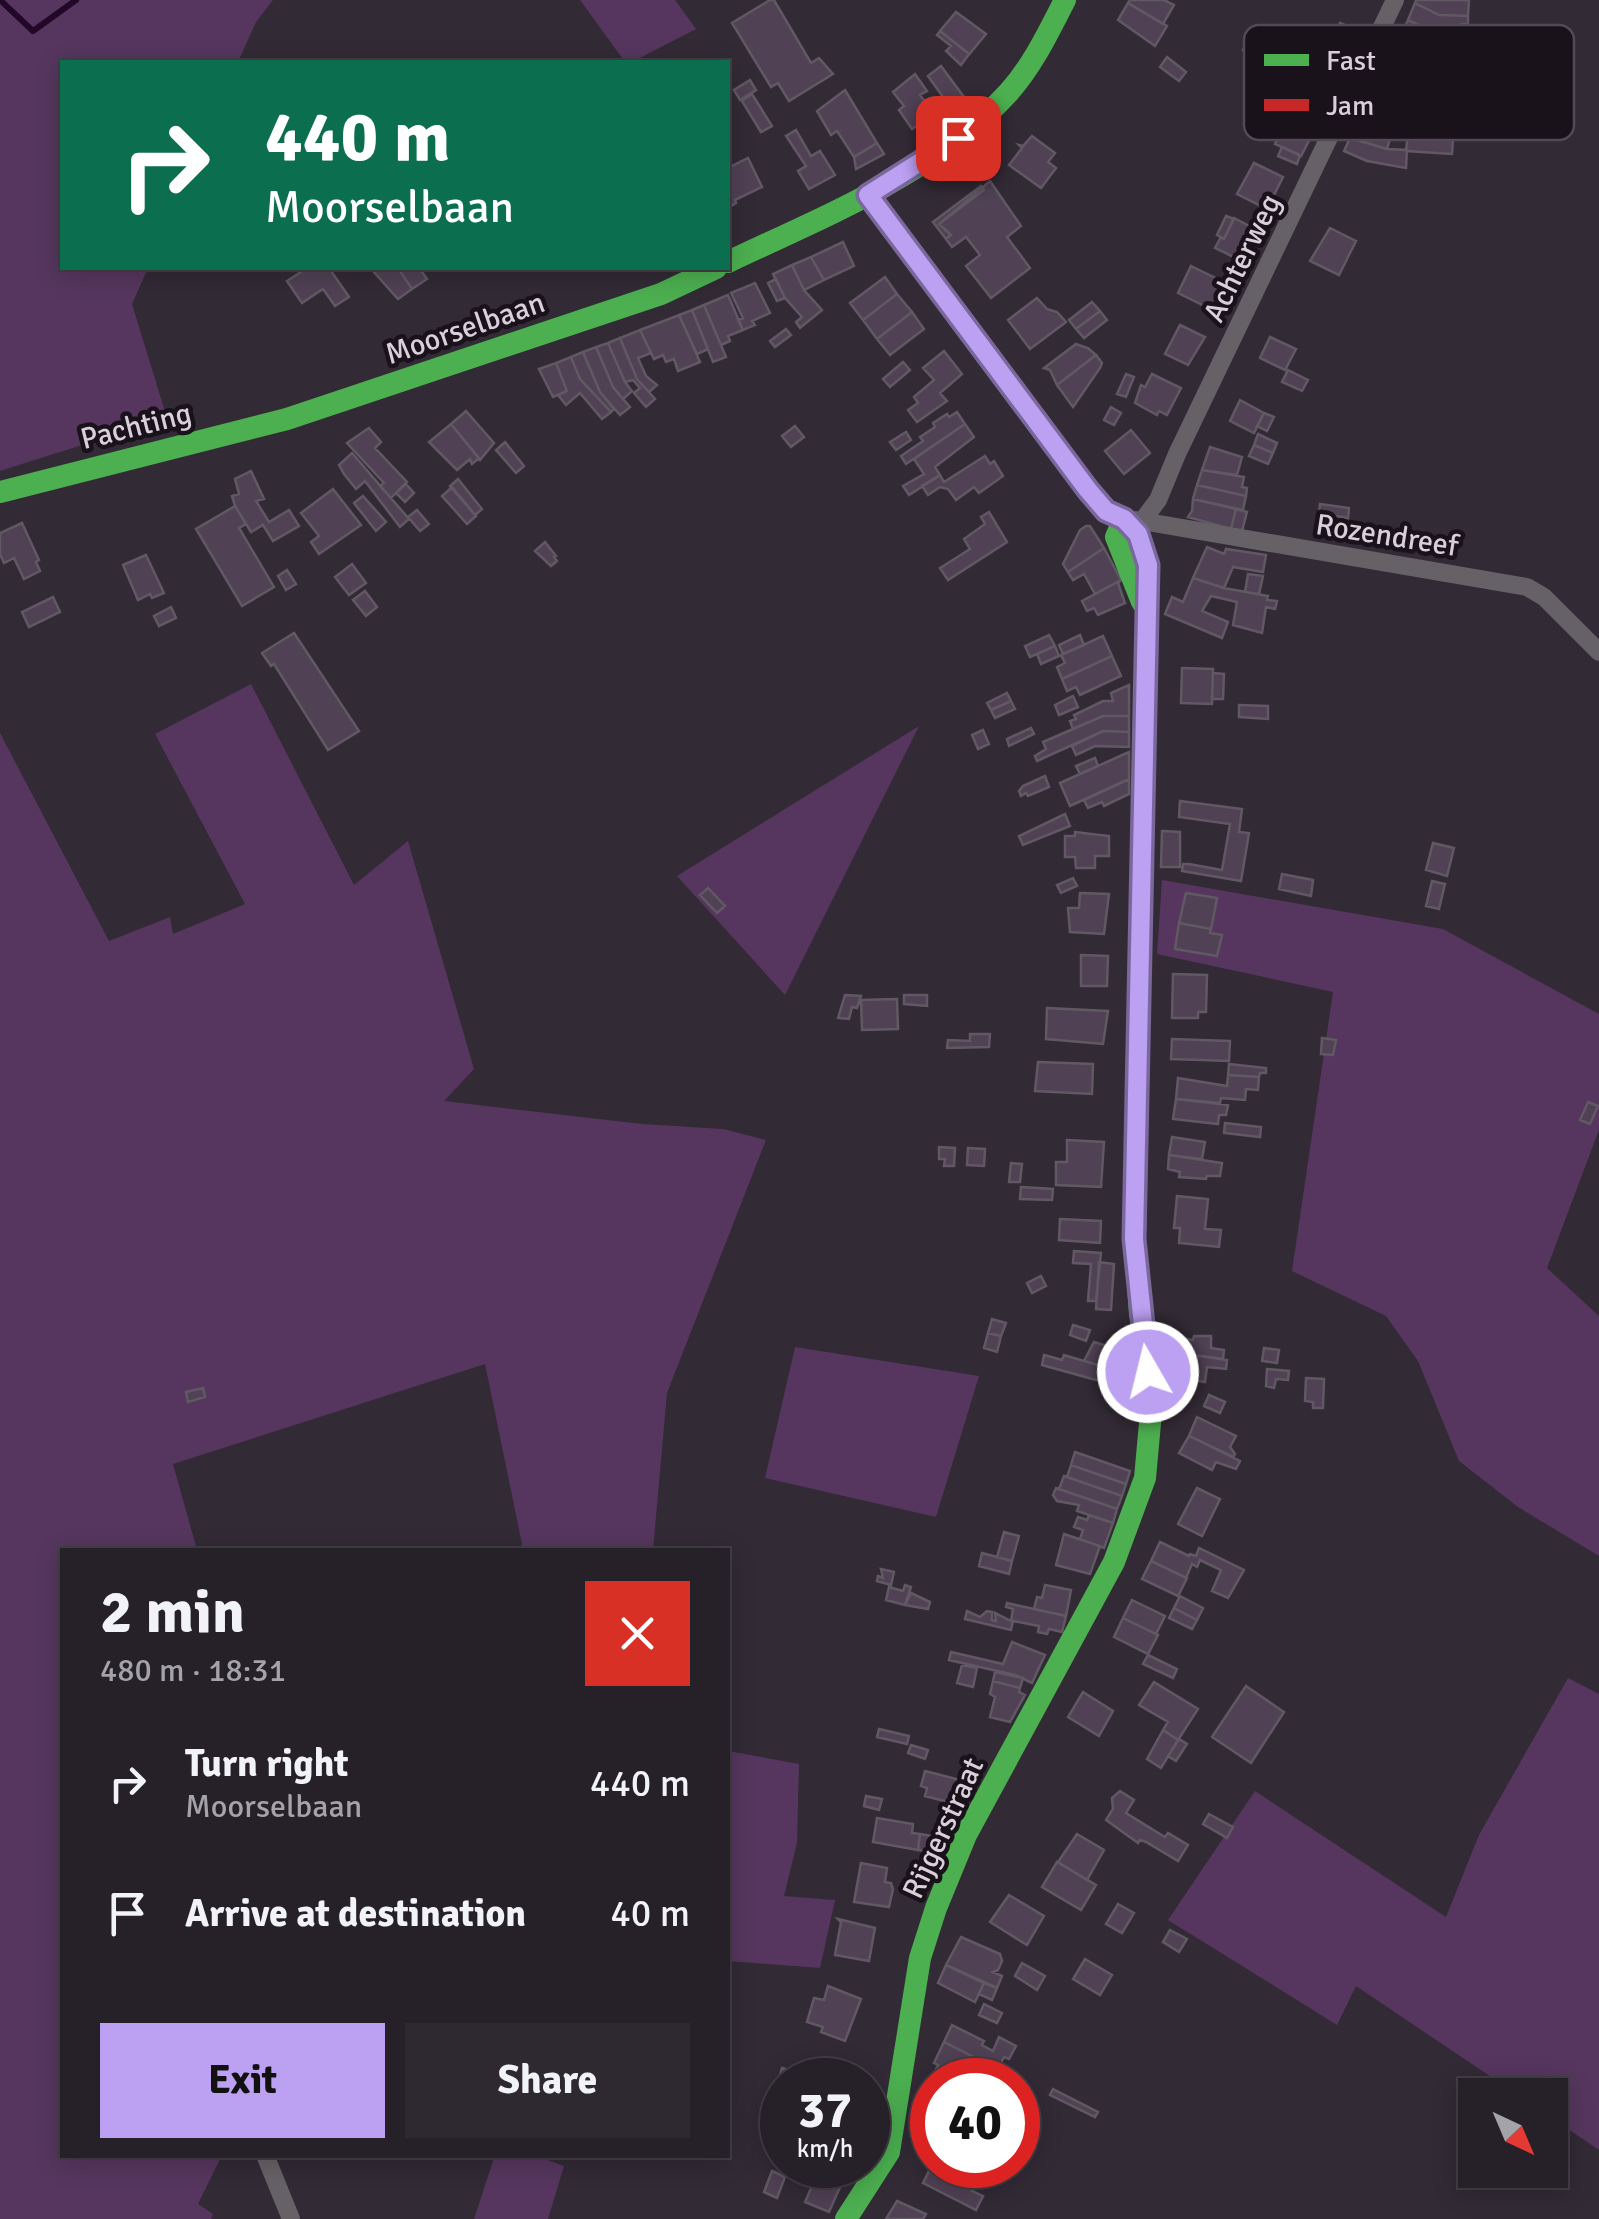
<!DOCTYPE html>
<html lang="en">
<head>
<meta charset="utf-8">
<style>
	body { margin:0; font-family:Signika,sans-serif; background:#2e2830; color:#f1f3f6; height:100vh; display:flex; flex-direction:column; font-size:38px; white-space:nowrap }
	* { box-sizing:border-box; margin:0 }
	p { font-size:32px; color:#a4a3a8 }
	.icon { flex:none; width:55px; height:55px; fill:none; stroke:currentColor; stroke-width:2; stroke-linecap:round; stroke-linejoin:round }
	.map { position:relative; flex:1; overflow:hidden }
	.side { position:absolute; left:60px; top:1548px; width:670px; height:610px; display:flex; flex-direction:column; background:#262028; border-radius:0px; box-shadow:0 5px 25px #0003,0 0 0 2px #423e45 }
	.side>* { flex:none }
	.banner { position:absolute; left:60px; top:60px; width:670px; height:210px; border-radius:0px; box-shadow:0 5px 25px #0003,0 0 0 2px #423e45; background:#0b6e4f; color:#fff; overflow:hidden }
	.needle { width:65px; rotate:136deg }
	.fabs { position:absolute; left:1458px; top:2078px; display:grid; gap:20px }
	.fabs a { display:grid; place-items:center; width:110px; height:110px; border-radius:0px; background:#262028; box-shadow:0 5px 25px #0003,0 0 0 2px #423e45; font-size:50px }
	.speed { position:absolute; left:760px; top:2058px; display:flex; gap:20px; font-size:50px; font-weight:700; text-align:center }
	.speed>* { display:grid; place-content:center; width:130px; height:130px; border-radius:50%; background:#262028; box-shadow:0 5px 25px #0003,0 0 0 2px #423e45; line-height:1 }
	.speed small { font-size:25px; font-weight:400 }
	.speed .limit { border:15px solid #d22; background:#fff; color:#111 }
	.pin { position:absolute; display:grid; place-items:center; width:85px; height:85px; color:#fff; margin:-42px; border-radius:20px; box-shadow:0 5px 15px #0006 }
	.me { position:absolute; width:110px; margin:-55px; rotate:352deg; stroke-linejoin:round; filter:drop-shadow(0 0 8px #0008) }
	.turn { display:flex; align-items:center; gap:35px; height:210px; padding:0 40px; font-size:45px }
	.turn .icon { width:130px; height:130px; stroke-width:2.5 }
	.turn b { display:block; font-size:70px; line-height:85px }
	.round { display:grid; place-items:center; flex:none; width:105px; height:105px; border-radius:0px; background:#2e2830 }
	.headline { display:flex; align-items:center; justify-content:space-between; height:170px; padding:0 40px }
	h1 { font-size:60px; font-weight:800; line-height:75px }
	.primary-button { display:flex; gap:20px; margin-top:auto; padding:20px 40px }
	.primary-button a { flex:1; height:115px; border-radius:0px; background:#bca0f2; color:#111; font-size:40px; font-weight:800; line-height:115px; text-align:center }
	.primary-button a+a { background:#2e2830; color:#f1f3f6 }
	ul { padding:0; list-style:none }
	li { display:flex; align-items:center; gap:30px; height:130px; padding:0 40px }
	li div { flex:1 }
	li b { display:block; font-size:38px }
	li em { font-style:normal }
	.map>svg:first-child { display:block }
</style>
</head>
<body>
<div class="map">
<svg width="1599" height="2219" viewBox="0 0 1599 2219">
	<rect width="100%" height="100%" fill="#322a35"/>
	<path fill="#56365e" d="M0,0H273L256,22L238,62H62V268H148L132,304L167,418L0,471Z
		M580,0H675L696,29L632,62H625Z
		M251,684L354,885L408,841L474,1069L444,1101L642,1124L723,1129L766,1140L667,1393L653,1550H519L522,1544L485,1364L173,1464L197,1550H62V2155H222L198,2204L213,2214L211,2219H0V733L109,941L170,917L173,934L245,904L155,734Z
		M919,726L785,995L677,876Z
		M1162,880L1443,929L1599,1014V1130L1547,1268L1599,1316V1556L1518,1507L1459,1461L1418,1361L1386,1316L1292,1271L1333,992L1157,954Z
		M795,1347L979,1376L936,1517L765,1478Z
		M1568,1678L1599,1694V2150L1550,2117V2095H1518L1356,1986L1337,2025L1168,1920L1255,1791L1446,1917L1479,1835Z
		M728,1751L799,1764L797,1843L784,1896L835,1900L820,1968L728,1961Z
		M495,2155H534L564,2166L548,2219H474Z"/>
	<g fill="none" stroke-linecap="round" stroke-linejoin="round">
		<path stroke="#220728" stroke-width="6" d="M0,0L33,31L76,0"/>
	</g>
	<path fill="#504154" stroke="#605963" stroke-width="2.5" d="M770,0H774L811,63L819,58L833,74L789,101L778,83L771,87L732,23Z
		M1130,0H1164L1174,5L1163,24L1128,3Z
		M1416,0H1469L1468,16L1439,15L1415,3Z
		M1128,3L1167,26L1155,46L1118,20Z
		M1415,3L1439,15L1468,16V24H1461L1460,35L1433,32L1408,20Z
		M956,12L986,34L967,57L969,54L940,31Z
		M1408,20L1433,32L1468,36L1466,52L1424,50L1400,38Z
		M1340,23L1364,33L1354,58L1331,48L1328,56L1314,49L1322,30L1334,36Z
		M940,31L969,54L961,65L946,51L951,46L937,35Z
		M1248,40L1262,47L1256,58L1243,50Z
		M1167,57L1186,72L1179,81L1160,67Z
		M941,66L967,101L953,111L928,76Z
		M915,74L927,91L920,95L934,115L912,129L899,110L904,106L893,92Z
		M750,80L756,90L740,100L734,90Z
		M845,90L877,143L854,157L837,131L831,135L817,111Z
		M752,94L772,126L761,132L742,101Z
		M1364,105L1396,119L1387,149L1350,138Z
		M1288,117L1315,129L1301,156L1275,144Z
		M796,130L811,156L820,151L835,175L809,189L798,171L806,166L786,136Z
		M1408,134L1453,137L1452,154L1406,151Z
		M1032,136L1055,153L1048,162L1056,168L1041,188L1009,165L1022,148L1019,145L1023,146Z
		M1350,138L1387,149L1407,150L1406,168L1367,161L1344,151Z
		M877,143L884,154L856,169L854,157Z
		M1282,147L1300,155L1297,164L1278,156Z
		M748,158L762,187L735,200L736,203L728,208V168Z
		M1254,163L1283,177L1267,209L1237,194Z
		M990,181L1021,226L1007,237L1030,268L991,298L966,266L980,255L966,237L952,247L946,239L951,235L939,224Z
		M981,186L984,190L939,224L951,235L946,239L933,222Z
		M1226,216L1234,219L1224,239L1217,235Z
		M1234,218L1257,230L1242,261L1215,248L1221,237L1224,239Z
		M1330,228L1356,241L1339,275L1310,261Z
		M843,242L854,266L824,280L811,257Z
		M811,257L824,280L804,290L792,265Z
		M792,265L804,290L822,310L800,328L796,322L802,317L785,298L773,274Z
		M1191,266L1230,285L1217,312L1178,293Z
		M307,268H329L349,297L335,306L323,289L302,303L287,281Z
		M376,268H398L412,289L398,299L372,270Z
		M398,268H419L427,279L412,289Z
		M885,277L897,294L863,320L850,303Z
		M776,279L785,298L777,301L768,283Z
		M755,283L770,313L752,321L755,325L743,330L738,320L743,318L731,293Z
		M897,294L912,312L877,339L863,320Z
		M728,295L743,330L728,336L730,341L721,345L704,305Z
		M1037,298L1047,309L1057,312L1066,322L1030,349L1008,320Z
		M1092,302L1100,311L1076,329L1069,320Z
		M704,305L726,357L713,362L692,310Z
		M692,310L708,349L697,354L679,315Z
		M1100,311L1107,320L1084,338L1076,329Z
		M912,312L924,329L890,355L877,339Z
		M679,315L700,362L678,371L674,359L666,362L663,355L654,359L640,330Z
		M1180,325L1205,337L1188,365L1165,354Z
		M786,329L791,335L775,347L770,341Z
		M640,330L651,353L638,358L646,376L657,385L649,392L637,379L620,338Z
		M1270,337L1296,349L1285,370L1260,358Z
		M620,338L637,379L655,399L646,407L634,393L640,388L633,380L625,382L608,343Z
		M608,343L625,382L632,391L623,399L613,387L596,347Z
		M1076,344L1088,348L1096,355L1057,385L1050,370L1044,368Z
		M596,347L613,387L630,407L620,415L600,392L583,352Z
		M944,351L962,374L940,393L947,401L917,422L908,410L918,403L914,397L934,380L923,368Z
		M583,352L600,392L614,409L611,412L580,379L571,357Z
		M1096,355L1102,363L1100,368L1073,407L1057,385Z
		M571,357L580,379L611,412L602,419L580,393L566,405L558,395L567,391L556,363Z
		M903,362L910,370L890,387L883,379Z
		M556,363L567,391L553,397L539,369Z
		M1288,370L1308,380L1302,391L1282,382Z
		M1126,374L1134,377L1126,397L1117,394Z
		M1152,374L1181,388L1167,415L1159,411L1157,415L1135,403L1141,385L1145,387Z
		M1240,400L1264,413L1254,433L1230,421Z
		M1111,407L1121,413L1114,425L1104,420Z
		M466,411L494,443L480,460L451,424Z
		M957,412L965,424L906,464L901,456L923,441L920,437L935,427L933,423L947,414L949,417Z
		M1264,413L1274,417L1267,431L1257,426Z
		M451,424L479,458L472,464L470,459L457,470L429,442Z
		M965,424L974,437L935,467L940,475L909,495L903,486L924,474L914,459Z
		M795,426L804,437L791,447L782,436Z
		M369,428L381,442L375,448L407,482L391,498L380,486L384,483L347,443Z
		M1131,430L1150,453L1124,474L1105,451Z
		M906,432L911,440L896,450L890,442Z
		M1258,434L1277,443L1273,453L1254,445Z
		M505,442L524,466L516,473L496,450Z
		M1254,445L1273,453L1268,464L1249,456Z
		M1210,447L1242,457L1237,475L1202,470Z
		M352,453L409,519L400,527L365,481L356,489L344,474L339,465Z
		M985,456L990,464L994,461L1003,476L979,493L974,487L956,500L948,489L940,487L928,495L922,486L940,475L944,482Z
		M1202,470L1244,477L1242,487L1247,488L1246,496L1197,485Z
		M251,471L264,499L256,501L269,522L289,510L299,526L273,541L263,525L251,532L235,506L232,496L239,494L235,479Z
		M458,479L482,509L475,515L450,486Z
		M406,484L414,493L405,502L396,493Z
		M1197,485L1246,496L1243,510L1193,499Z
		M452,487L476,516L467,524L442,496Z
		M333,489L361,525L319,554L311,542L319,536L301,513Z
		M363,496L386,522L376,531L354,503Z
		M1193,499L1236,509L1231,529L1188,517L1192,511Z
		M1320,504L1349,508L1348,518L1319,513Z
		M235,506L246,524L239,528L274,587L242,606L196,529Z
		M1236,509L1247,512L1242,531L1231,529Z
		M417,510L429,524L420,531L408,517Z
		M989,512L1007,542L948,580L940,568L970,549L964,539L985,524L981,517Z
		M22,523L39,560L36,562L40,571L24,579L14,558L4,563L0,554V533Z
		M1086,526H1090L1104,548L1068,572L1063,564L1080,530Z
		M545,542L556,556L554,557L557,561L551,566L535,551Z
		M1207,547L1224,554L1226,549L1266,555L1263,572L1233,567L1224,588L1193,578Z
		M1104,548L1121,580L1095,594L1084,574L1073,580L1068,572Z
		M146,555L164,593L152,598L150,594L138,600L123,565Z
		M352,564L366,583L349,595L335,577Z
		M287,570L296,584L286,590L278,576Z
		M1248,574L1263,576L1259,594L1245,592Z
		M1193,578L1224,588L1268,596L1267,600L1277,601L1275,609L1266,607L1262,633L1233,625L1237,602L1211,596L1202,611L1228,622L1222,638L1165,614L1172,597L1183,602Z
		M1121,580L1118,583L1125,603L1098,615L1094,608L1087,611L1082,601Z
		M365,591L377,607L366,616L353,600Z
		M53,597L60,612L29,627L22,612Z
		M171,607L176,618L159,626L154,616Z
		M294,633L359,731L328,750L274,664L271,666L262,653Z
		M1049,635L1055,646L1030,657L1025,646Z
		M1080,635L1084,645L1063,654L1059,645Z
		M1103,636L1112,656L1062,679L1057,667L1065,663L1061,655Z
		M1055,646L1059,656L1041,664L1037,654Z
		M1112,656L1121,676L1080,695L1076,687L1067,691L1062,679Z
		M1182,668L1213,669L1212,704L1181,703Z
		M1213,673L1224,674L1223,699H1212Z
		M1129,685V716H1103L1073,729L1070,721L1076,719L1074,715L1103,701H1113L1111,693Z
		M1007,693L1011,701L991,710L987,703Z
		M1073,696L1078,707L1059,715L1055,705Z
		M1011,701L1015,709L995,718L991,710Z
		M1239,705L1268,706V719L1239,717Z
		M1103,716H1129V732L1103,731L1037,761L1035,756L1046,749L1043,742Z
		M1031,728L1034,734L1009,746L1007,739Z
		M983,730L989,744L978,749L972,735Z
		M1103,731L1129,732V747L1095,746L1076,755L1072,746Z
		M1129,752V779L1070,806L1060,783Z
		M1095,758L1098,766L1080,774L1076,766Z
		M1045,776L1049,787L1028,796L1026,793L1021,796L1019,791L1023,786Z
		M1129,779V794L1104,806L1102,802L1088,808L1084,800Z
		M1180,801L1242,809L1239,832L1249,833L1241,881L1182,871L1183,864H1189L1222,870L1230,824L1179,817Z
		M1065,814L1070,826L1023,845L1019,836Z
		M1162,831L1180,832V867H1161Z
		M1075,832L1109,836V856H1095V868H1076L1075,857H1065V836H1075Z
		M1433,843L1454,848L1447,876L1426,870Z
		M1282,874L1313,880L1311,896L1279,889Z
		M1073,878L1077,886L1061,893L1057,885Z
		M1432,881L1445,884L1439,909L1426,906Z
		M708,888L725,906L717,913L700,895Z
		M1080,893L1109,894L1104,934L1070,932L1068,908H1079Z
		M1186,893L1217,898L1211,929L1179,923Z
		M1179,923L1211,929L1210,933L1222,935L1217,956L1175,949Z
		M1081,955L1108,956L1107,986H1081Z
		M1173,974L1207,975L1206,1012H1198V1018H1172Z
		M845,995L861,996L857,1008L852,1007L849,1019L838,1018Z
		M904,995H927V1006L904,1004Z
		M897,999L898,1029L862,1030L861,1000Z
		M1047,1008L1108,1011L1103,1044L1046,1039Z
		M970,1034H990L989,1047L947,1048L948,1040L970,1041Z
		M1322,1038L1336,1040L1333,1055L1321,1054Z
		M1172,1039L1230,1041L1229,1061L1171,1059Z
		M1038,1062L1093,1064L1092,1094L1035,1091Z
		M1229,1064L1266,1068V1073H1260L1259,1077L1228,1075Z
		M1228,1075L1259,1077L1258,1090L1246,1089L1245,1100L1221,1098L1220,1103L1176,1099L1178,1078L1227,1086Z
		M1176,1099L1228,1105L1226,1115H1219L1218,1124L1173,1119Z
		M1588,1102L1598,1106L1590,1124L1580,1120Z
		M1225,1123L1261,1127L1260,1137L1224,1133Z
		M1172,1137L1205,1142L1202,1159L1169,1155Z
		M1067,1140L1104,1142L1101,1187L1056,1185V1162H1067Z
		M939,1147L955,1148L954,1166H944L945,1159H939Z
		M968,1148L985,1149L984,1166L967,1165Z
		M1169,1155L1222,1163L1220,1176H1207L1206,1179L1179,1177L1180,1172L1168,1169Z
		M1011,1163L1022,1164L1020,1182H1009Z
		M1021,1187L1053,1189L1052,1200L1020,1199Z
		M1177,1196L1208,1199L1205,1229L1221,1230L1219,1247L1179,1243L1180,1228H1174Z
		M1060,1219L1101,1221L1100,1243L1059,1240Z
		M1074,1251L1101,1253L1096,1301H1088L1091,1264L1073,1263Z
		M1099,1262L1114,1264L1111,1310L1096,1309Z
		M1041,1276L1046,1286L1032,1293L1027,1283Z
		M992,1319L1006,1323L1001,1336L988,1333Z
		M1073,1325L1090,1330L1086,1341L1070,1335Z
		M988,1333L1001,1336L997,1352L984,1348Z
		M1194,1336H1211V1348L1224,1350L1223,1359L1179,1353L1180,1338L1193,1340Z
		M1094,1342L1114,1348L1112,1355L1122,1358L1118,1371L1084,1361Z
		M1264,1348L1279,1350L1277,1363L1262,1361Z
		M1179,1353L1227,1360L1226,1369L1207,1367L1205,1382L1189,1380V1377L1176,1374Z
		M1044,1355L1062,1360L1064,1355L1118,1371L1114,1385L1042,1365Z
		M1267,1369L1289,1371L1288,1380L1276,1379L1274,1388L1266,1386Z
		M1306,1378L1324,1379L1323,1408H1313V1402L1305,1401Z
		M203,1388L205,1397L188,1402L186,1392Z
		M1209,1395L1225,1402L1220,1413L1204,1406Z
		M1197,1417L1236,1436L1230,1447L1235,1454L1233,1457L1189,1436Z
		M1189,1436L1240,1461L1236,1469L1216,1462L1212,1470L1179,1453Z
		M1075,1452L1130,1471L1126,1484L1071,1465Z
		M1071,1465L1126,1484L1122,1496L1067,1477Z
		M1064,1476L1122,1496L1117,1509L1059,1489Z
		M1056,1488L1117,1509L1113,1523L1077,1511L1079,1505L1057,1501L1053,1495Z
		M1197,1488L1220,1499L1202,1536L1178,1524Z
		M1089,1515L1113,1523L1104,1548L1080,1539L1083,1530L1074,1527L1078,1517L1087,1520Z
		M1004,1532L1019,1536L1012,1561L997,1557Z
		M1064,1534L1100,1546L1090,1574L1056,1565Z
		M1160,1542L1189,1556L1190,1554L1196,1556L1199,1548L1244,1570L1228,1598L1212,1591L1221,1570L1200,1560L1197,1567L1192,1564L1186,1578L1151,1561Z
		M982,1553L1012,1561L1009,1574L979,1566Z
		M1151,1561L1187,1578L1178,1596L1142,1579Z
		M881,1569L894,1572L891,1585L877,1581L878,1576L883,1578Z
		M905,1585L911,1587L905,1605L886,1600L889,1587L903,1591Z
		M1045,1585L1071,1590L1066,1616L1034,1609L1037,1597L1042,1598Z
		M911,1593L930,1602L928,1609L905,1605Z
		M1180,1596L1203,1608L1197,1620L1174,1608Z
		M1132,1600L1165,1616L1156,1634L1123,1618Z
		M1007,1603L1066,1616L1062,1632L1049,1629L1047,1634L1038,1632L1039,1626L1013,1621L1011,1630L965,1619L967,1611L980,1617L987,1611L992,1612V1620L996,1621L995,1613L1011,1621L1013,1609L1006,1607Z
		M1174,1608L1197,1620L1192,1629L1169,1618Z
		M1123,1618L1158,1635L1148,1654L1114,1637Z
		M1012,1642L1045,1655L1032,1683L1015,1675L949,1660L951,1652L1003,1664Z
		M1148,1655L1177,1669L1173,1678L1143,1664Z
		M962,1665L977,1668L973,1687L957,1683Z
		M995,1672L1023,1678L1020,1688L993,1681Z
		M993,1681L1020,1688L1019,1692L1025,1695L1010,1722L990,1717L995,1697L990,1694Z
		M1154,1682L1198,1709L1178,1740L1163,1730L1168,1722L1139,1705Z
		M1246,1686L1284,1712L1251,1763L1212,1737Z
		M1083,1692L1113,1711L1099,1736L1068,1717Z
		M879,1729L909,1736L907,1744L877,1737Z
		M1163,1730L1178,1740L1161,1768L1147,1759Z
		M1179,1739L1187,1744L1176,1761L1168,1756Z
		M911,1745L928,1750L925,1759L908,1753Z
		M925,1771L964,1781L956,1804L925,1796L927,1788L921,1786Z
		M1120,1791L1134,1800L1126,1813L1165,1837L1168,1833L1188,1845L1178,1861L1146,1842L1140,1840L1138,1843L1106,1820L1113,1809L1112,1798Z
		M866,1796L882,1799L879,1810L864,1806Z
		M1209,1814L1233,1827L1227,1838L1203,1824Z
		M877,1818L913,1824L912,1833L920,1834L918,1850L873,1842Z
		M920,1834L932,1836L930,1851L918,1850Z
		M1077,1834L1104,1850L1087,1880L1058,1862Z
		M1057,1862L1096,1885L1081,1910L1042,1887Z
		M861,1863L887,1868L885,1882L891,1883L893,1889L889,1907L854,1902Z
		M1009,1895L1044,1916L1027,1945L990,1922Z
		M1118,1904L1134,1913L1122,1933L1106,1924Z
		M838,1919L875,1928L869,1961L835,1955L841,1922Z
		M1170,1930L1187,1939L1179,1952L1163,1942Z
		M961,1937L1000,1954L1002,1961L998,1970L993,1972L1002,1976L997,1988L946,1965Z
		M1085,1959L1112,1975L1100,1995L1073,1979Z
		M1022,1963L1045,1976L1037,1990L1015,1976Z
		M946,1965L984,1983L975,2002L938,1983Z
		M984,1983L997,1988L992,2000L979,1994Z
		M828,1986L861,1999L845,2041L821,2032L823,2027L807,2022L814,1998L824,2000Z
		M984,2004L1002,2013L997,2023L979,2015Z
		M952,2025L984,2041L982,2045L993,2051L999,2037L1016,2046L1009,2059L1004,2057L998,2069L944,2042Z
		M944,2042L980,2060L970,2080H952L954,2077L938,2069L926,2094L932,2097V2111L919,2105L938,2065L934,2063Z
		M782,2068L823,2080H782V2121L769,2117Z
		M1053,2089L1098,2112L1095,2117L1050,2095Z
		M821,2165H850L829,2212L805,2202Z
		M943,2165H986L972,2191L983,2196L976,2210L923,2183L929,2171L938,2176Z
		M772,2171L785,2177L777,2198L764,2192Z
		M897,2201L926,2214L923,2219H886Z"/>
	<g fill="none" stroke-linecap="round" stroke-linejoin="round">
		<path stroke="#666167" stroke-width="18" d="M1136,520L1527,587L1544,597L1599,652
			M1143,520L1158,500L1177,454L1395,0
			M265,2155L291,2219"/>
		<path stroke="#4caf50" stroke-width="22" d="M868,195L1088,489L1106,511L1124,519L1138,534L1148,565L1146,667
			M728,262C825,216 935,173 1009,92C1033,65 1049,31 1065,0
			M0,492L287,419L661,294L716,268
			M1124,519L1116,537L1142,602
			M846,2219L889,2152L920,1958L936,1908L966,1835L1114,1562L1145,1478L1152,1401L1140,1314L1135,1239L1136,1162"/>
		<path stroke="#c62828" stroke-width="22" d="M1136,1162L1146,667"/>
	</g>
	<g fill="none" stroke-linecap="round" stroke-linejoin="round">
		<g stroke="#7a689d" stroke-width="25">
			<path id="route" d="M958,138L868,195L1088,490L1106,511L1124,519L1138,534L1148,565L1134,1239L1148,1372"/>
		</g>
		<use href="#route" stroke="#bca0f2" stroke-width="18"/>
	</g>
	<g text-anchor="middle" stroke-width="9" stroke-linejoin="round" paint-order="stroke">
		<g font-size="30" fill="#d9cfdb" stroke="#19121a">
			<text transform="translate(1242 258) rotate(-64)" y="10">Achterweg</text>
			<text transform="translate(465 328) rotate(-19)" y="10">Moorselbaan</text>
			<text transform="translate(136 426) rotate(-14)" y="10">Pachting</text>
			<text transform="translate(1387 535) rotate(9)" y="10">Rozendreef</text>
			<text transform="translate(943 1828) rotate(-65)" y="10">Rijgerstraat</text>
		</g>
	</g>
	<rect x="1244" y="25" width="330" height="115" rx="15" fill="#19121a" stroke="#534b54" stroke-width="2.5"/>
	<rect x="1264" y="54" width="45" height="12" fill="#4caf50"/>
	<rect x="1264" y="99" width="45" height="12" fill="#c62828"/>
	<g font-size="28" fill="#d9cfdb">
		<text x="1326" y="70">Fast</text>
		<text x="1326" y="115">Jam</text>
	</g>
</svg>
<div class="fabs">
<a><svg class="needle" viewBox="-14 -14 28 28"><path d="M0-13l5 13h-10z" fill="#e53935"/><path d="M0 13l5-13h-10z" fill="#a4a3a8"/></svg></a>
</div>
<div class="speed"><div>37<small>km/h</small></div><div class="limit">40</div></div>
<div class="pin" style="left:958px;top:138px;background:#d93025"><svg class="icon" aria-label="arrive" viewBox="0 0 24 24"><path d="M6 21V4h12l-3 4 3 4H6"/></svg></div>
<svg class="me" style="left:1148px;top:1372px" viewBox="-20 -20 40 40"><circle r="17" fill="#bca0f2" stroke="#fff" stroke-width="3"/><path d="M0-11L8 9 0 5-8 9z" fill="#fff"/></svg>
<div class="banner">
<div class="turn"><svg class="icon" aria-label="right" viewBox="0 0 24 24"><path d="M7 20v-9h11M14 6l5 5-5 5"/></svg><div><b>440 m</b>Moorselbaan</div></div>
</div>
<section class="side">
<div class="headline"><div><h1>2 min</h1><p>480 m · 18:31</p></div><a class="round" style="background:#d93025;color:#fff"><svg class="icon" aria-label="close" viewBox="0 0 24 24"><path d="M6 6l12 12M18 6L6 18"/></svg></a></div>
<ul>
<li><svg class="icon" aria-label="right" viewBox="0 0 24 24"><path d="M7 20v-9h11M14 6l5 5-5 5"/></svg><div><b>Turn right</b><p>Moorselbaan</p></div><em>440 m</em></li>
<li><svg class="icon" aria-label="arrive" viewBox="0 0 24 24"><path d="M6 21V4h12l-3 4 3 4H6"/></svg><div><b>Arrive at destination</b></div><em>40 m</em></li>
</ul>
<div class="primary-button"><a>Exit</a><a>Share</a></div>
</section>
</div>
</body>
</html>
